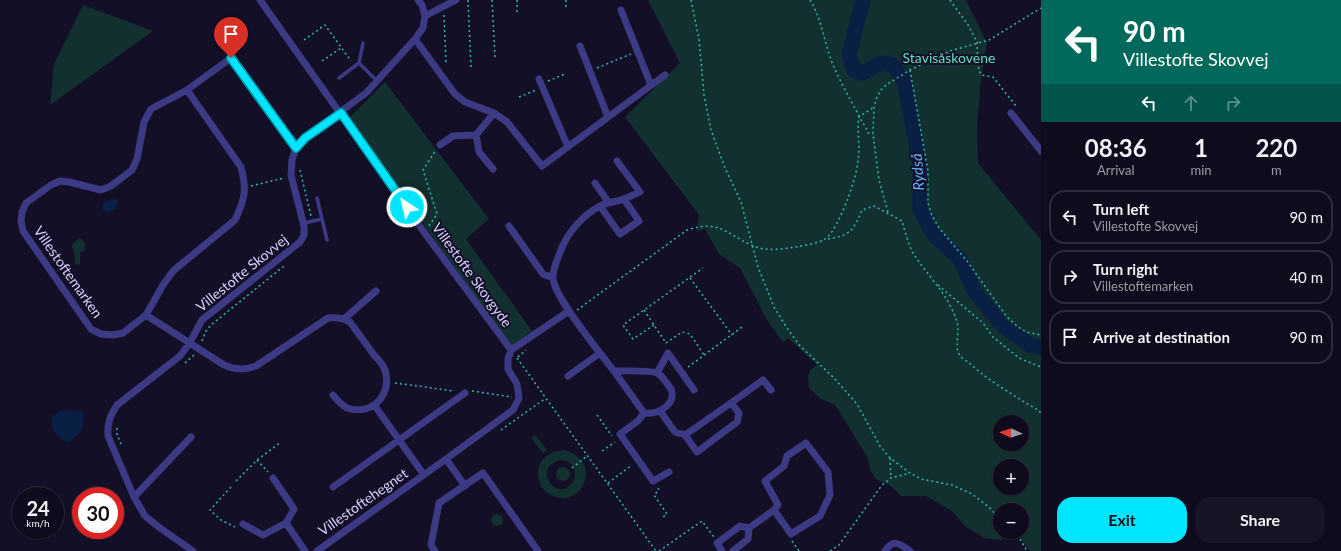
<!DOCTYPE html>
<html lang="en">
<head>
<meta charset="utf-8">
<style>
	body { margin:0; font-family:Lato,sans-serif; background:#171425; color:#f1f3f6; height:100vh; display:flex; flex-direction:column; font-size:15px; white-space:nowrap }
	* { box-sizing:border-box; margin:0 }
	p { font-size:13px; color:#9b9ba3 }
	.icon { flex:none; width:22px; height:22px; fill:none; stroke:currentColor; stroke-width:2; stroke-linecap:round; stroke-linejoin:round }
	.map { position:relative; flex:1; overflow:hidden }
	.panel { display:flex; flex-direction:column; background:#0e0b1c; width:300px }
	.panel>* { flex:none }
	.guide { background:#00695c; color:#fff; overflow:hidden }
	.needle { width:26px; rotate:273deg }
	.controls { position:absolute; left:993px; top:415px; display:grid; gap:8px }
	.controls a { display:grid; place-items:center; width:36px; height:36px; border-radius:50%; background:#0e0b1c; box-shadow:0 1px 3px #0004,0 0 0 1px #2e2b3b; font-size:20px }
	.speed { position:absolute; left:12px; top:487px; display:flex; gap:8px; font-size:20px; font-weight:700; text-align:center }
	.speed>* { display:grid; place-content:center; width:52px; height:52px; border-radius:50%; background:#0e0b1c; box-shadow:0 1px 3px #0004,0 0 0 1px #2e2b3b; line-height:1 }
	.speed small { font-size:10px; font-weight:400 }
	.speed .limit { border:6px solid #d22; background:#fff; color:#111 }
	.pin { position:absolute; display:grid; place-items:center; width:34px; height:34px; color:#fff; margin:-41px -17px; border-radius:50% 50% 50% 0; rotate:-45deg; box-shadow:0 0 4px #0007 }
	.pin .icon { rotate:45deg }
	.me { position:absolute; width:44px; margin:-22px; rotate:325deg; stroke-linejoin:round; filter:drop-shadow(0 0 3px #0008) }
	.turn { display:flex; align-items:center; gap:14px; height:84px; padding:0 16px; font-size:18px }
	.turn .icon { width:52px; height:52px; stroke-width:2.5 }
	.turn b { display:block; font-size:28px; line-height:34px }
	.lanes { display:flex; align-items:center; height:38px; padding:0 16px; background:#0003; justify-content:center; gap:20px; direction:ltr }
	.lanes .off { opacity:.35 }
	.eta { display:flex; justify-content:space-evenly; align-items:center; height:68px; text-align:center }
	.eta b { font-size:24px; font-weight:700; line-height:28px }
	.primary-button { display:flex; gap:8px; margin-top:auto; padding:8px 16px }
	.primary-button a { flex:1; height:46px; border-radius:16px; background:#00e5ff; color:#111; font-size:16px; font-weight:700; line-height:46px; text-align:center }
	.primary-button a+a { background:#171425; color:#f1f3f6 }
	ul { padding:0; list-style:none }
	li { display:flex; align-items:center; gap:12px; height:54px; margin:0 8px 6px; padding:0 8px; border:2px solid #2e2b3b; border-radius:16px }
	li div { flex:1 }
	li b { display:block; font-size:15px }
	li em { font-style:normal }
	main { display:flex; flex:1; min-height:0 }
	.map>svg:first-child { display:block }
</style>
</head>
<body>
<main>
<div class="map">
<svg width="1041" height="551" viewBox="0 0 1041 551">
	<rect width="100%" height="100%" fill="#130f26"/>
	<path fill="#12302f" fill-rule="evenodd" d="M648,0H966L987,43L981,79L977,124L978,163L1041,240V551H1030L1015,532H1022V510H1000V515L993,508L1000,524V532H1003L1002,540L984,538L966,527L952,511L926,496H901L891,486L876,479L870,470L868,458L835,405L821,399L809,388L808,377L810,370L817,365L788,338L783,342L767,320L740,268L719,254L705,229L710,226L697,232L699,215L625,117L680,63ZM1000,422H1022V444H1000ZM1000,466H1022V488H1000Z
		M83,5L153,31L50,105L54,64Z
		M385,82L489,219L466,239L532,331L511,346L427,229L349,118Z
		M79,238C85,241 85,243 85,250L80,252V265L75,264V257L72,245Z
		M535,435L547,450L543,453L531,438Z
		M564,450C604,460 583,509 553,496C546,493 541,488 539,481C534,463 547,451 564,450ZM561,460C587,463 573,498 554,487C552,485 550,483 548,480C544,470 551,462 561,460Z
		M556 474a7 7 0 1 1 14 0a7 7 0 1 1-14 0Z
		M491 520a6 6 0 1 1 12 0a6 6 0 1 1-12 0Z"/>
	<path fill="#0a1f44" d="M112,199L118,200L116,209C111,211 107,214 102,210L104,202Z
		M61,410L82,411C87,428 81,433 68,443C56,435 51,432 52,417Z"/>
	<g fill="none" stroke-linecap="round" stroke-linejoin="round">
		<path stroke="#0a1f44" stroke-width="15" d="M863,0L849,54L854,70L862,73L881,63L892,64L904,80L920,166V210L933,234L960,259L974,291L1003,326L1030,345L1041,347"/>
		<path stroke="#2fb8b0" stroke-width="1.5" stroke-dasharray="2 3" stroke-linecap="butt" d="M468,0L471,67
			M492,0L495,57
			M517,0V14
			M566,0V8
			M691,0L699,39L704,95L711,130L725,168L741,202L758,267L774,307L785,325L800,346L833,377L857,404L880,446L890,458L910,473L921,479L952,485L972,494L989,507L1000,519
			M810,0C823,21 824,45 834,67C841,83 850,99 858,114C861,121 866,126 868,133L873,134
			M950,0L968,25L977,42L978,66L981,75L993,77L1016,106V107
			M444,15L446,63
			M304,40L325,25L351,61
			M322,61L341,48
			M597,68L631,54
			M910,70L928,171V203L932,216L940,229L967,261L1007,317L1017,326L1026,332L1041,335
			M548,81L565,74
			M519,97L536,90
			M300,170L311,216
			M251,186L284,178
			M888,212L879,180L873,134L874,107L877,97L881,90L886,85L910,70L950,51L989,40L1041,8
			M429,226L437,214L423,170L436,150
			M828,239C851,235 853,231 862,210L874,206L902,221C905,231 908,244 913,253C927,275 947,293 956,319C961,330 954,346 959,354C960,357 965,360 968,362C989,381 1014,396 1038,410L1041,413
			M690,278L732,335
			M938,285L983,323L993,337L1019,358L1041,367
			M577,310L687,230C719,220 724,232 751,245C765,252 782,249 796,247C805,245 817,244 825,239C835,234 850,195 853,183C857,172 858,161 859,150C859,139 857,128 859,117L874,107
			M644,310L666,343
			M654,325L633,339L623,325L703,268
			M202,341L206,331L211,325L284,266
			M666,343L682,332L690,334L704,355
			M518,357L526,350
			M517,358L656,551
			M185,363L194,355
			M688,367L742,327
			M395,383L454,391
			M472,391L512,397
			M597,415L612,436
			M117,428V434L121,444
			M501,430L546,398
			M602,451L615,442
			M890,458L891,478
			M257,460L268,472
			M572,468L587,456
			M236,481L257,460L281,442
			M608,483L632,465
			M231,487L210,510L221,520L235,527
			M658,488L659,490L654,495L667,514L663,517
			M1013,532L1020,539L1027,551
			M792,541L799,551
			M659,551L702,521L714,537
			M830,551L839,545L882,485L891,478L910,473"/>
		<path stroke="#3d3a85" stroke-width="3.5" d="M363,43L359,63L377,81
			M339,78L359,63
			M317,198L327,240
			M304,223L322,219"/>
		<path stroke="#3d3a85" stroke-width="7" d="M260,0L424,232L511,350
			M418,0L422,5L425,16
			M621,10L651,85
			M415,39L455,94L465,102L494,113L507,122L542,166L665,75
			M580,46L608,117
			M539,79L568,147
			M187,90L241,167C247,190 245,199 235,220L173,271L163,285L146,315L123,333L113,335L101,334L91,329L23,231L21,221L22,212L26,203L51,185L60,181L69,182L101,190L111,186L132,170L137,159L144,122L151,109L187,90L231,58L296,148
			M1011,113L1041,151
			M476,135L479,152L493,169
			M440,145L453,136L476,135L494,113
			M595,183L609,203
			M600,206L620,234L639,221L624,199
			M509,226L543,274L553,278
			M146,315L224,365C236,370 244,370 256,366L328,318C337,317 342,318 350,322C358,333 366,344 374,355C378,359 383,364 385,370C390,387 383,404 365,409C360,410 353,410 347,408C342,405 337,400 333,395
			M344,319L376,291
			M614,371L644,413C657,415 677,405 671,389C670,387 667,384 666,382C663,378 661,375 657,373C648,370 624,371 614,371C601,354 552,295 553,277C553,266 559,256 563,245C571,229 584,215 600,206C607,202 616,202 624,199C629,197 635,194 640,192L617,161
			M657,373L668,353L694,390
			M568,376L600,353
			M731,403L763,380L771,390
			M375,406L424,475
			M660,411L675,432L685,435L697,452L737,422L739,413L731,403L685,435
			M644,413L638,421L620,434L653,481L669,472
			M446,459L465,486
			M273,478L294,509L286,523
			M333,487L465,393
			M134,497L191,437
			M243,524L263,535L286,523L305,551
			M193,551L160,528L145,516L134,497L108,436C107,423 110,416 117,405L180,356L189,344L202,320L300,242L304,235V226L291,175L292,160L296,148L305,138L366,93L415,39L423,28L425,16L456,0
			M317,551L446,459L513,410L519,398L517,384L508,369V359L511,350L569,311
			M435,551L431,545L439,503L483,473L538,551
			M722,551L717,543L740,526L749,528
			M733,551L748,539L749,528L774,510L778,505L765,481L784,466L787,456L806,443L828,472L830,495L820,516L791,534L774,510
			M885,551C894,538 900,544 910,551"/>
	</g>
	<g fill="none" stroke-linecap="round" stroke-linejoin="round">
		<g stroke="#0095a6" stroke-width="10">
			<path id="route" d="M231,58L296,148L305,138L341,113L407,207"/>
		</g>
		<use href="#route" stroke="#00e5ff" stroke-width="7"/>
	</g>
	<g text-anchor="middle" stroke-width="4" stroke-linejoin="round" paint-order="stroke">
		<g font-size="14" fill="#5fe0c0" stroke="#130f26">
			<text x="949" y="63">Stavisåskovene</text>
		</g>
		<g font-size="14" fill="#d9d4ff" stroke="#130f26">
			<text transform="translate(68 272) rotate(55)" y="5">Villestoftemarken</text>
			<text transform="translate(242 273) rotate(-39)" y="5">Villestofte Skovvej</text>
			<text transform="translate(472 275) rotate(54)" y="5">Villestofte Skovgyde</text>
			<text transform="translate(363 502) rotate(-35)" y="5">Villestoftehegnet</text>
		</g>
		<g font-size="15" font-style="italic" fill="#62b6ff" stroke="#130f26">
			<text transform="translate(918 172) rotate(-94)" y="5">Rydså</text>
		</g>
	</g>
</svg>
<div class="controls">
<a><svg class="needle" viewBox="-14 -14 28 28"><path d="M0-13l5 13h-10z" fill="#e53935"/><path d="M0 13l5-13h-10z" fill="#9b9ba3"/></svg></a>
<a>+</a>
<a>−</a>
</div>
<div class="speed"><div>24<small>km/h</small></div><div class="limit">30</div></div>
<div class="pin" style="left:231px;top:58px;background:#d93025"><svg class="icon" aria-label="arrive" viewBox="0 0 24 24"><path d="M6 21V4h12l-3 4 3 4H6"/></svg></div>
<svg class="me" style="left:407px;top:207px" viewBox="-20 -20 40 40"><circle r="17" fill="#00e5ff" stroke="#fff" stroke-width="3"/><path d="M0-11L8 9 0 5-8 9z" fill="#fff"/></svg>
</div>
<section class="panel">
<div class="guide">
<div class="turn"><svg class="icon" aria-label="left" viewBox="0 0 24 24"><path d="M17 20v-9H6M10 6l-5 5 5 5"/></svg><div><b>90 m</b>Villestofte Skovvej</div></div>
<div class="lanes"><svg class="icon" aria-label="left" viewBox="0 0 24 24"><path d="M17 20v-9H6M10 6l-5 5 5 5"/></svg><svg class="icon off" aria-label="ahead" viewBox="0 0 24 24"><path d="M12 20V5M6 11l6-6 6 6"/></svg><svg class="icon off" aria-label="right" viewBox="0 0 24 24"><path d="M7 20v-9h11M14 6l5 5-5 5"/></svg></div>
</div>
<div class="eta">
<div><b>08:36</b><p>Arrival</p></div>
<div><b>1</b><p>min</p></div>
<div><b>220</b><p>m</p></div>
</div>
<ul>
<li><svg class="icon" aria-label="left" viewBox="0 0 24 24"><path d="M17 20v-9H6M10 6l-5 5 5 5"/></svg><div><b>Turn left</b><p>Villestofte Skovvej</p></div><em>90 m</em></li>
<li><svg class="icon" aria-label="right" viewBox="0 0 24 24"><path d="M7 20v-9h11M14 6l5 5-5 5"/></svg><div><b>Turn right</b><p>Villestoftemarken</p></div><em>40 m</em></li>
<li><svg class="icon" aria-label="arrive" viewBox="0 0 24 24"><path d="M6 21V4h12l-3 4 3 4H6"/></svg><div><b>Arrive at destination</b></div><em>90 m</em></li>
</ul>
<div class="primary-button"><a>Exit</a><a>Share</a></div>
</section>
</main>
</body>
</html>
